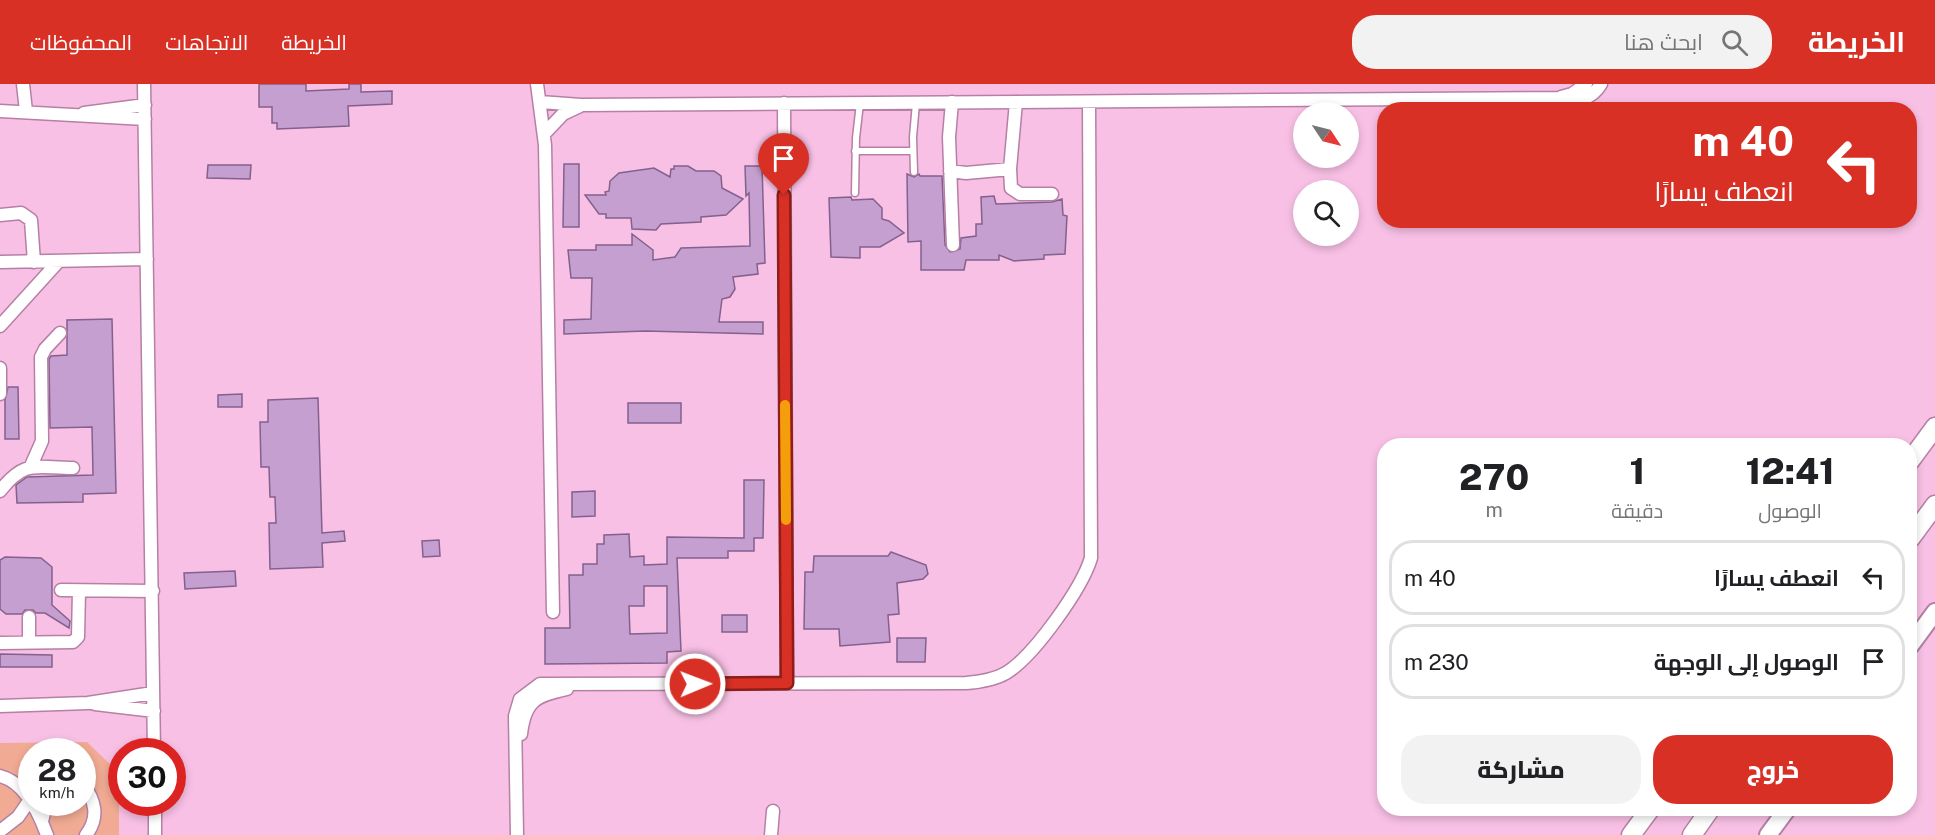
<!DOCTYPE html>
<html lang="ar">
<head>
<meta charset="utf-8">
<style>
	body { margin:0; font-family:"Public Sans",Cairo,sans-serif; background:#f2f2f2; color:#202124; direction:rtl; height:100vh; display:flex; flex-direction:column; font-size:22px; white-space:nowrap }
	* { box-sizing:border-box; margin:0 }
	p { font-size:20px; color:#757577 }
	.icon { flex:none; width:33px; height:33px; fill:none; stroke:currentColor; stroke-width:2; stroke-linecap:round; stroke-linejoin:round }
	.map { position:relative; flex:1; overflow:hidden; direction:ltr }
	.details { position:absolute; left:1377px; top:354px; width:540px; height:378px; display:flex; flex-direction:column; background:#fff; border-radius:24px; box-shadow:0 3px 9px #0003; direction:rtl }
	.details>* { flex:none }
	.guide { position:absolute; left:1377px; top:18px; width:540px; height:126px; border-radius:24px; box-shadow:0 3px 9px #0003; direction:rtl; background:#d93025; color:#fff; overflow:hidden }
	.needle { width:39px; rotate:125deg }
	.buttons { position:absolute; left:1293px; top:18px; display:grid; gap:12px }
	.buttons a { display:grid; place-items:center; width:66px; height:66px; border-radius:50%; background:#fff; box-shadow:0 3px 9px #0003; font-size:30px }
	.speed { position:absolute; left:18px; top:654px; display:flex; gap:12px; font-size:30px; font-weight:700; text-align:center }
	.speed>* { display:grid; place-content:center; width:78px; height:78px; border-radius:50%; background:#fff; box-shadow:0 3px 9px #0003; line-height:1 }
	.speed small { font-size:15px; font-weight:400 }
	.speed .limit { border:9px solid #d22; background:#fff; color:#111 }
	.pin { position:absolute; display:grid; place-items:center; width:51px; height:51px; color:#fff; margin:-62px -26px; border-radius:50% 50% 50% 0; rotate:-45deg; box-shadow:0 0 6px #0007 }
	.pin .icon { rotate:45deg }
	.me { position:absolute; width:66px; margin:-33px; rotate:89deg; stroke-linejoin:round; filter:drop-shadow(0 0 4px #0008) }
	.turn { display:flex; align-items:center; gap:21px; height:126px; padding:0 24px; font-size:27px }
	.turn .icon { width:78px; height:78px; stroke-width:2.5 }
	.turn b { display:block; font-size:42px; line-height:51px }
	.eta { display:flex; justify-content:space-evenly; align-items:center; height:102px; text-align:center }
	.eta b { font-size:36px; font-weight:800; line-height:42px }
	.cta { display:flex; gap:12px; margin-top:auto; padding:12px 24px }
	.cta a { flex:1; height:69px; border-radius:24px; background:#d93025; color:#fff; font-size:24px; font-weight:800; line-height:69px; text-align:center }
	.cta a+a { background:#f2f2f2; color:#202124 }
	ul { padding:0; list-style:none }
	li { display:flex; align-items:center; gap:18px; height:75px; margin:0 12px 9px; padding:0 12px; border:3px solid #e0e0e0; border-radius:24px }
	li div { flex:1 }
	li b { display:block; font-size:22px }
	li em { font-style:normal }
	header { display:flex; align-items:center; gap:36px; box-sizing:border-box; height:84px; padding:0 30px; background:#d93025; color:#fff }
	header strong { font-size:28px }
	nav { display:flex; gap:33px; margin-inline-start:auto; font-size:21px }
	.search { width:420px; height:54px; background:#f2f2f2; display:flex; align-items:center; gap:15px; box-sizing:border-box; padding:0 21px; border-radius:24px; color:#757577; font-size:22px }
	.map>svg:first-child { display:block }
</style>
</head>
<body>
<header>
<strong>الخريطة</strong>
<div class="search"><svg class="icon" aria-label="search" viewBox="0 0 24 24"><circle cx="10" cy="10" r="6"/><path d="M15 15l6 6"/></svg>ابحث هنا</div>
<nav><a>الخريطة</a><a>الاتجاهات</a><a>المحفوظات</a></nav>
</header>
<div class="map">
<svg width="1935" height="751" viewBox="0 0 1935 751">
	<rect width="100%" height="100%" fill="#f8c0e5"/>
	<path fill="#f1ab94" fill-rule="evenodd" d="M87,658L119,689V751H0V659ZM32,668H82V718H32Z"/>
	<path fill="#c59fcf" stroke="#83608d" stroke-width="1.5" fill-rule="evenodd" d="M259,0H306V7L349,5V0H361V8L392,7V20L348,22L349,42L277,45V39H272V23H259Z
		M564,80H579V143H563Z
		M208,81H251L250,95L207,94Z
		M674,82H688L696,87H714L721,92L722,104L743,115L726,131L701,133V138L661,140L656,146L632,145L631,134H606V130H599L585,111H606L605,108L609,107L610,97L619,89L654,84L670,93L671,85H674Z
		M745,82H762L765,179L757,180L758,190L733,193L735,205L730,213L722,215L719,238H763V250L645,247L564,250V236L591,235L592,194H571L568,166H596V161H632V150L653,166V176L675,173L681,164L750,162L749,109L746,112Z
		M907,90L914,93L919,90L920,92H942L945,161L950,168L960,165L961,154L976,152V140H982L981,113L994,112L996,120L1052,118L1062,115L1063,131L1067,132L1065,170L1044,171V175L1014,177L999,171V176H966L964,186H921V157L908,158Z
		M851,113L852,116L873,115L882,124V135L889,137L904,149L880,163H860V174L831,173L829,114Z
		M112,235L116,409L83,410V418L17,419L16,401L27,393L93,391L92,343L50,344L49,275L51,272L67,271V236Z
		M8,303H18L19,355H5V316Z
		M242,310V323H218V311Z
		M318,314L322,449L344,447L345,457L322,459L323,483L270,485L269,439H276L275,413H270L269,383H261L260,338H268V316Z
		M628,319H681V339H628Z
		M744,396H764L763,454H754V467H728V474H677L681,567L667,568V579L545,580V544H570L569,491H583V480H597V460H604V451L629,450L630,473L644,472V481L667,480V453L744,454ZM644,502H667V549L630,550L629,522H644Z
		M595,407V432L572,433V408Z
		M439,456L440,472L423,473L422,457Z
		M891,468L926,481L928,490L923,495L897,499L899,530L888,531L890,558L840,562L839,545H804L805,488H813L814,472H888Z
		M5,473L41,474L52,483V521L70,537L69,544L45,529H36L33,526H25L22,530H6L0,525V476Z
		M235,487L236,502L185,505L184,489Z
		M722,531H747V548H722Z
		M897,554H926L925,578H897Z
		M0,570L52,571V583H0Z"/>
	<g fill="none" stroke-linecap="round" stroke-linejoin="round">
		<g stroke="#b580a4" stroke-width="9">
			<path id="lane" d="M855,67H913
				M914,88L913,53L916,19
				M855,109L856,54L860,19"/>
		</g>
		<g stroke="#b580a4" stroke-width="15">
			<path id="street" d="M23,0L26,27
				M144,0L154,668
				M537,0L545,61L553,528
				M1561,13L1572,10L1586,0
				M540,18L581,21L1560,14C1577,17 1591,17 1601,0
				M952,18L949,53L953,161
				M1016,18L1010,85L1011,104L1020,110H1052
				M784,19L787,599
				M0,27L145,35
				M84,29L145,21
				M544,50L563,30L580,22
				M950,87L966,89L1010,85
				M0,131L21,129L31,136L34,178
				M0,178L147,175
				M0,242L58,178
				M0,284V310
				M30,384L42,357L41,273L45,265L60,249
				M0,407C25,375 35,384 73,384
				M61,506L153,507
				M0,559L73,558L78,553L79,507
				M29,559V533
				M95,620L154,627
				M0,622L88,619L153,609
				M521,650C525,616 536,612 567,605
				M0,692C25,698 39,729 47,751
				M82,698C95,716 100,733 86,751
				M155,718V751
				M42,737L47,718
				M0,747L18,733L29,717
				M517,751L515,632L520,615L540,600L966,599C980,598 994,596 1006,589C1034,572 1082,504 1091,474L1089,18
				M771,751L773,727"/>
		</g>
		<g stroke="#b580a4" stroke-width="20">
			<path id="secondary" d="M1910,562L1935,528
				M1768,751L1788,724"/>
		</g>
		<g stroke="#b580a4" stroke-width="21">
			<path id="primary" d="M1910,377L1935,343
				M1910,455L1935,421
				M1631,751L1651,724
				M1692,751L1711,724"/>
		</g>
		<use href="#lane" stroke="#fff" stroke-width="6"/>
		<use href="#street" stroke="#fff" stroke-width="12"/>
		<use href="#secondary" stroke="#fff" stroke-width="16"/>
		<use href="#primary" stroke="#fff" stroke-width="18"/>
	</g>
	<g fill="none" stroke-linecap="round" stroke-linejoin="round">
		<g stroke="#8d1f18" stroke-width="15">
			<path id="route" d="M695,600L787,599L784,111"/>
		</g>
		<use href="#route" stroke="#d93025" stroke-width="10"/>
		<path stroke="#f59e0b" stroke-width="10" d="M785,321L786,436"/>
	</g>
</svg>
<div class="buttons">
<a><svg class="needle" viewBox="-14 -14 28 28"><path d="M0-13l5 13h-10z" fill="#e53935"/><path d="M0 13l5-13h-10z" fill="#757577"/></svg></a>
<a><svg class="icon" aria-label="search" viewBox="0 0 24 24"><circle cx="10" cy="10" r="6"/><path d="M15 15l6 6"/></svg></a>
</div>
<div class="speed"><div>28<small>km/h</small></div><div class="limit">30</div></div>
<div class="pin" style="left:784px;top:111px;background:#d93025"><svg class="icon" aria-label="arrive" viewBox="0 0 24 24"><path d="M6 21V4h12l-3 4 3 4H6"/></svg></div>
<svg class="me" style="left:695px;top:600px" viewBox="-20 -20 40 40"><circle r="17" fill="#d93025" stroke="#fff" stroke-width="3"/><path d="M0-11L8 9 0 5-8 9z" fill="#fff"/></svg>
<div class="guide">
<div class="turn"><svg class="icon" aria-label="left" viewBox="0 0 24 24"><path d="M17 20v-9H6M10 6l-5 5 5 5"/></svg><div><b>40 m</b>انعطف يسارًا</div></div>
</div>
<section class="details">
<div class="eta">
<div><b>12:41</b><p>الوصول</p></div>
<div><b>1</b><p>دقيقة</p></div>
<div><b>270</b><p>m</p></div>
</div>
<ul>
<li><svg class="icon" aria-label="left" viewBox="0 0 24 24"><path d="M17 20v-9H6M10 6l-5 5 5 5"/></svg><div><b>انعطف يسارًا</b></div><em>40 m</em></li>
<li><svg class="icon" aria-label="arrive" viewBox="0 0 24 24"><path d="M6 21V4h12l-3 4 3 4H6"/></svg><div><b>الوصول إلى الوجهة</b></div><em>230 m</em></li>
</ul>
<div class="cta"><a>خروج</a><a>مشاركة</a></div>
</section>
</div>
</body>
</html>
